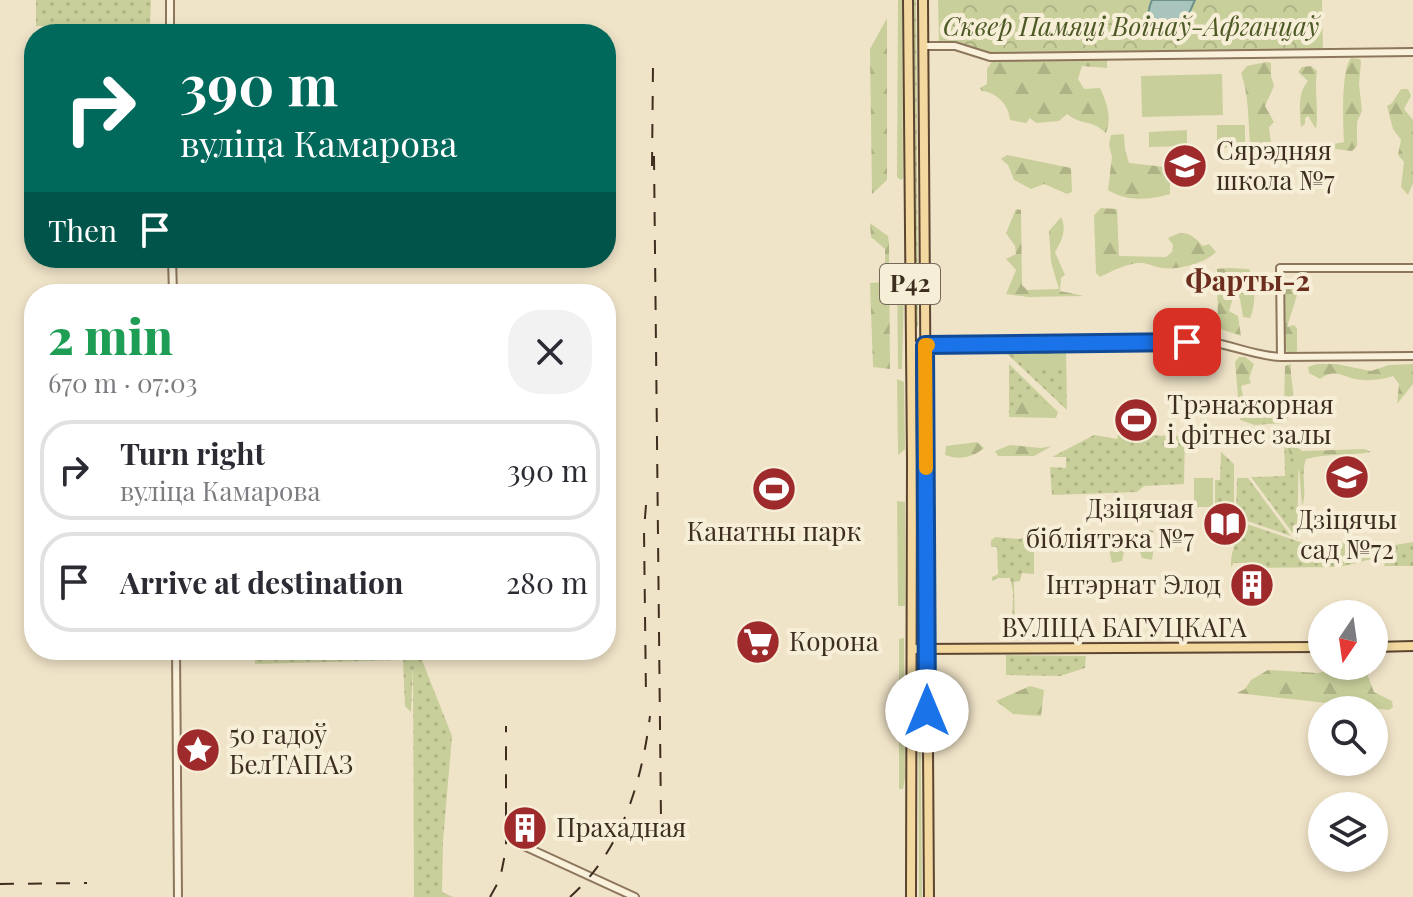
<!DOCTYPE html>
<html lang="en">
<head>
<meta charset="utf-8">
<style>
	body { margin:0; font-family:"Playfair Display",serif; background:#f2f2f3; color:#2b2b33; height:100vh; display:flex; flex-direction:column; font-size:30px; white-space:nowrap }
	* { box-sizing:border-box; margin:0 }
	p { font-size:26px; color:#7c7c81 }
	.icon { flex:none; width:44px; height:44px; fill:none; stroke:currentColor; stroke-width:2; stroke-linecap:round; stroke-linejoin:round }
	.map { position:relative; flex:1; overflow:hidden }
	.sheet { position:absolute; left:24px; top:284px; width:592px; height:376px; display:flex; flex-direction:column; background:#fff; border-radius:32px; box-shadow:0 4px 12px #0003 }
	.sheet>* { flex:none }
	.top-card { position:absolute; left:24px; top:24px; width:592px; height:244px; border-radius:32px; box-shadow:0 4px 12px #0003; background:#00695c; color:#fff; overflow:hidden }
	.needle { width:52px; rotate:193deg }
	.controls { position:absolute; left:1308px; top:600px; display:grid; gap:16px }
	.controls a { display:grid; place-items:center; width:80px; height:80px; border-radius:50%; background:#fff; box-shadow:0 4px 12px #0003; font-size:40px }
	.pin { position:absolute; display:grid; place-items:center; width:68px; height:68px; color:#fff; margin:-34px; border-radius:16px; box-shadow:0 4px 12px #0006 }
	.me { position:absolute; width:88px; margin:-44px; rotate:0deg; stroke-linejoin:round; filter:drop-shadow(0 0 6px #0008) }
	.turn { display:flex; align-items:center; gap:28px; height:168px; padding:0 24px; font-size:36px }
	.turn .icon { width:104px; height:104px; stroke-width:2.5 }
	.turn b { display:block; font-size:56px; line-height:68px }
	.then { display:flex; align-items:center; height:76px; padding:0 24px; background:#0003; gap:16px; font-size:30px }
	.round { display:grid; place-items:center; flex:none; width:84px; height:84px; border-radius:32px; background:#f2f2f3 }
	.summary { display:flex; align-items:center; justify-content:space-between; height:136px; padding:0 24px }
	h1 { font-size:48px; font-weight:800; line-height:60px; color:#1e9e55 }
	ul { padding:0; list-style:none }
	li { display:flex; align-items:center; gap:24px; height:100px; margin:0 16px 12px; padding:0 8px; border:4px solid #e1e1e2; border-radius:32px }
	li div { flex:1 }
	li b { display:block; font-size:30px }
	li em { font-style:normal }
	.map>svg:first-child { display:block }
</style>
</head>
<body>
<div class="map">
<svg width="1413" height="897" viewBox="0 0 1413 897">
	<defs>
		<pattern id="grass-dots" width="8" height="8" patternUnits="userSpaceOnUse" patternTransform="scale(2)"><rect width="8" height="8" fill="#c9cf9b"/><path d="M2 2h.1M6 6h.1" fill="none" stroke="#aeb285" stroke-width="1.8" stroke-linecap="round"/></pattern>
		<pattern id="forest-firs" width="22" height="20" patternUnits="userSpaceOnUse" patternTransform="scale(2)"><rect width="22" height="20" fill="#c9cf9b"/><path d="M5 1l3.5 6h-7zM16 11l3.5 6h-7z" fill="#aeb285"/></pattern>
		<pattern id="park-crowns" width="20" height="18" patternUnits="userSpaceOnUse" patternTransform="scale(2)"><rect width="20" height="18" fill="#c9cf9b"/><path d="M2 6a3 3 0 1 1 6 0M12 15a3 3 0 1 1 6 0" fill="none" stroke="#aeb285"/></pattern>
	</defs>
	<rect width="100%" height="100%" fill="#f0e4c8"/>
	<path fill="url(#grass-dots)" d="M36,0H151L150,25L36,26Z
		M912,0H916L918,326L914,327Z
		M1066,349L1067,410L1006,353V350Z
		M917,354L919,355L921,632H917Z
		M1009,364L1058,412L1056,418L1009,417Z
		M1094,435L1117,439L1118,435L1185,436L1184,484L1144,486L1137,492L1052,495L1050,467L1066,468V457H1052Z
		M1284,436H1296L1299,447L1297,539L1251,477L1285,476Z
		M1221,452L1234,464V513L1215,507V480H1220Z
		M1237,478H1248L1291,536L1241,519L1236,514Z
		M1241,522L1300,542L1359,543L1372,555L1360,542L1395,545L1413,542V566H1384L1386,560C1368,556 1355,566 1336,567L1355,545L1334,567L1251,568V563H1234L1231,567C1230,551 1238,539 1239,523Z
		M1034,535V574L1022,573L1020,581L1014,582L1015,632H1041V634L1012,635L1013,592L1010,578H998L992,581V577L998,574L997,547H991V541L995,537L1019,539Z
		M255,650H418L452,736L443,841L442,892L453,897H414L413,666L411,712L405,706L403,660L255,664Z
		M1006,655L1086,656L1085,668L1060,676L1006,675Z
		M920,660L922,897H919L918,663Z"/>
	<path fill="url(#forest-firs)" d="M898,0H902L903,178L901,180L897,177Z
		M887,18V180L872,194L870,49Z
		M994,58L1107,60V68L1082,66L1078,79L1084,89L1100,88C1107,103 1112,117 1106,133C1091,119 1082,126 1067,114L1059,121L1036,123L1030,118L1026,123L1010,120C1009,105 996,92 982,91L980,88L987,84V69Z
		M1351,58L1360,59L1361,62L1359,84L1362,111L1357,122V146L1352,151L1318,147L1344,142C1343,124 1341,69 1351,58Z
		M1266,62L1271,63V76L1274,86L1265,106L1274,122L1269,127L1271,144L1264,148L1250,143C1248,118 1249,96 1241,73L1247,66Z
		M1311,66L1317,71C1314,90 1319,109 1316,129L1308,116L1305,118V124L1301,127C1300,110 1297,94 1308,81L1298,72L1302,67Z
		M1401,89H1408L1411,96L1404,109L1413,120V183L1408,195L1401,187L1404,162L1398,155L1401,140L1393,129L1387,106L1392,103Z
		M1124,134L1125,149L1129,163L1165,167L1170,176V194C1149,200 1127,202 1108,190L1112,157L1109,145L1111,135Z
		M1007,155L1071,168L1072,192L1067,194L1044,184L1031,189L1014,180L1008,165L1001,159Z
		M1101,208L1117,209L1119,256L1166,257L1172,252L1173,245L1168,238C1184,229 1191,233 1203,246L1209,244L1216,252C1204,264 1178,270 1162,268C1155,267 1149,264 1143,263C1129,262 1112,271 1100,277L1096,273L1094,215Z
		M1016,209L1021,210L1022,285L1027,290L1059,289L1051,262L1049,231L1061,217C1067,229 1062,241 1055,252L1065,275L1061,278L1060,291L1084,296L1028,297L1006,294L1016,270L1006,259L1016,254L1015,246L1006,233Z
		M870,223L888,236L889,243L890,369L873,367L870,283L885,282V249L871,237Z
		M1228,268L1249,269C1256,281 1256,306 1250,318L1243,317L1240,298H1233L1229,311L1238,316L1241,336L1218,328L1217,269Z
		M897,273H900L904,290L902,369H898Z
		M1286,280L1298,292L1287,327L1294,325L1297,328V351L1290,356L1282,344L1283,290Z
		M1015,353H1065L1063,365C1045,367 1025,370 1015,353Z
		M1239,357H1245L1254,364L1249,378L1251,383L1241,386L1243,396L1247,402L1245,410L1262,415L1280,414L1284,405L1285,366L1291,364C1289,385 1302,405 1284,423L1255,425L1240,420L1235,362Z
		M1317,364H1336L1371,371L1389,365L1413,364V384L1397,404L1399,384L1393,376C1381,380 1364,382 1351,378C1338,374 1333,370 1320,379L1309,373L1308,367Z
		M897,379L904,382L905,449L898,455Z
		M1040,400L1057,412L1054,416L1013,417L1008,412L1017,401L1036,402Z
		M1291,436L1295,438V445L1302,451L1365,449L1371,452C1349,456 1328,453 1306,459C1300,475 1308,491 1302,506L1299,469L1289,452L1288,438Z
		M977,442L984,448C972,458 960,460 945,455L946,446Z
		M1010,445L1041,448L1052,446L1034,456H998L995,451Z
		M897,501L905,502V606H898Z
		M1149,530L1154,531L1147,537L1154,546L1152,560L1142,558L1139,549L1125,547L1122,561L1112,563L1107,541C1123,540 1134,534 1149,530Z
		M904,638L905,778L903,789H899V639Z
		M1357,669L1366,671L1374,692L1392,701L1393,707L1389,710L1237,693L1245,689L1251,680L1268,670L1318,673L1331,670L1349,673Z
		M1030,686L1044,690L1041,716L1013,714L996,701Z"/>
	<path fill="url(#park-crowns)" d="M938,0H1322L1323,51L993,54L958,42H939Z"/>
	<path fill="#c9cf9b" d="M1222,74L1223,115L1142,117L1141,76Z
		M1217,125H1245V147L1217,148Z
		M1187,130V146L1149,147V132Z
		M1194,478H1213V507H1194Z"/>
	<path fill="#a9c4bc" stroke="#6f938a" stroke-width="2" d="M1152,0H1195C1189,13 1184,29 1170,34C1151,32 1144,18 1152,0Z"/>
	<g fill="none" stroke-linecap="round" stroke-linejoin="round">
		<g stroke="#8d765c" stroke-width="10">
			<path id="minor" d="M170,0V34
				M925,46H955L990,57L1413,52
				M172,258L173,294
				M911,345L1210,342C1235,346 1256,356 1281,357L1280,268H1413
				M1281,357L1412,356
				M176,650L178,897
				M526,847L635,897"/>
		</g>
		<g stroke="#5b4430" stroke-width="12">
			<path id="major" d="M908,0L912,460L911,897
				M923,0L929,897
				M1374,647L1413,646
				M912,649L1322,647"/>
		</g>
		<use href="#minor" stroke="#faf1dc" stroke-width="6"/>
		<use href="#major" stroke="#f3d9a0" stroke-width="8"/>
		<path stroke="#3d2e20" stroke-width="2" stroke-dasharray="14 14" stroke-linecap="butt" d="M654,156L661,821
			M652,166L653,66
			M646,505L644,530L646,697
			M0,884L87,883
			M490,897L500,879L506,849V726
			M570,897C621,852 642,782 650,716"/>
	</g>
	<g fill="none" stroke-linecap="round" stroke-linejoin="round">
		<g stroke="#114b97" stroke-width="20">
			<path id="route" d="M927,711L925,345L1187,342"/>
		</g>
		<use href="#route" stroke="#1a73e8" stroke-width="14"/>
		<path stroke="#f59e0b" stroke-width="14" d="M926,468L925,345H928"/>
	</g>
	<defs>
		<g id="school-disc" transform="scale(2.3)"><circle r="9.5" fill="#9e2a2b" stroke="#f7eed8"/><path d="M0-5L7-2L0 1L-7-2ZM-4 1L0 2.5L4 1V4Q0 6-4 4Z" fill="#fff"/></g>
		<g id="stadium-disc" transform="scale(2.3)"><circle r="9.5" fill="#9e2a2b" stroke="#f7eed8"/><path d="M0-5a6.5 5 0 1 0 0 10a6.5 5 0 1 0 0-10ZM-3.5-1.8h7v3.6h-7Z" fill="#fff"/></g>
		<g id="library-disc" transform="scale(2.3)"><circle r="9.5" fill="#9e2a2b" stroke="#f7eed8"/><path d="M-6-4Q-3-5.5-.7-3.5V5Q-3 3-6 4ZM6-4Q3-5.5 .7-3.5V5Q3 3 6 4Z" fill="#fff"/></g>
		<g id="building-disc" transform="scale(2.3)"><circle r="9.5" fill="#9e2a2b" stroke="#f7eed8"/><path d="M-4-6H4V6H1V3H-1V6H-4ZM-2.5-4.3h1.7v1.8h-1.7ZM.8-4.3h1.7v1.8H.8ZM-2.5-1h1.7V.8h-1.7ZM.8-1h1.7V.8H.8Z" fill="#fff"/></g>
		<g id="supermarket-disc" transform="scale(2.3)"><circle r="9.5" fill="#9e2a2b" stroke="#f7eed8"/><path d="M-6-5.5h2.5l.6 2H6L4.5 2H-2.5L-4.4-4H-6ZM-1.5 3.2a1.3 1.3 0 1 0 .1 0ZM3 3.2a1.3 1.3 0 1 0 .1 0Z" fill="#fff"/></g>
		<g id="sight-disc" transform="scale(2.3)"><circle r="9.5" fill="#9e2a2b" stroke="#f7eed8"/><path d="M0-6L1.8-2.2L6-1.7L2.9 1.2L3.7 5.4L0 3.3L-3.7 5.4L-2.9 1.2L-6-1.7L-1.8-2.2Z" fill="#fff"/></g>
	</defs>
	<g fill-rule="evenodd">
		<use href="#school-disc" x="1185" y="166"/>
		<use href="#stadium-disc" x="1136" y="420"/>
		<use href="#school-disc" x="1347" y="477"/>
		<use href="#stadium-disc" x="774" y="489"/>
		<use href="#library-disc" x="1225" y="524"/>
		<use href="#building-disc" x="1252" y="585"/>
		<use href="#supermarket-disc" x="758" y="642"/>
		<use href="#sight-disc" x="198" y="750"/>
		<use href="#building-disc" x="525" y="828"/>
	</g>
	<g text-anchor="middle" stroke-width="8" stroke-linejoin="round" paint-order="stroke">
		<rect fill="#f7eed8" stroke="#756857" stroke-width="2" x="880" y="264" width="60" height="40" rx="6"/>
		<g font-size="24" font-weight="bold" fill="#3d2e20">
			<text x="910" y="292">Р42</text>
		</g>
		<g font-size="26" font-style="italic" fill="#4d5a26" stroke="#f7eed8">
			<text x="1131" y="36">Сквер Памяці Воінаў-Афганцаў</text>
		</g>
		<g font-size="26" fill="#3d2e20" stroke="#f7eed8" text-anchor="start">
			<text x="1216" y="160">Сярэдняя<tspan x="1216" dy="30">школа №7</tspan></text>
			<text x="1167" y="414">Трэнажорная<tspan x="1167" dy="30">і фітнес залы</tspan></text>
			<text x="1194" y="518" text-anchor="end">Дзіцячая<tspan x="1194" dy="30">бібліятэка №7</tspan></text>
			<text x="1347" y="529" text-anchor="middle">Дзіцячы<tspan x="1347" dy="30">сад №72</tspan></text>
			<text x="774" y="541" text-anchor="middle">Канатны парк</text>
			<text x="1221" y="594" text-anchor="end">Інтэрнат Элод</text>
			<text x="789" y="651">Корона</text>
			<text x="229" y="744">50 гадоў<tspan x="229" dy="30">БелТАПАЗ</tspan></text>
			<text x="556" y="837">Прахадная</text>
		</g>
		<g font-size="26" fill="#3d2e20" stroke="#f7eed8">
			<text x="1124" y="637">ВУЛІЦА БАГУЦКАГА</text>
		</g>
		<g font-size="28" font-weight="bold" fill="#6b2e1e" stroke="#f7eed8">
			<text x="1248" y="291">Фарты-2</text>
		</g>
	</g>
</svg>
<div class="controls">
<a><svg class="needle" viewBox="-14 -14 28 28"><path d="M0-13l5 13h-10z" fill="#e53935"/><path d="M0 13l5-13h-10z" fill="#7c7c81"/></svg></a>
<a><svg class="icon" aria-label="search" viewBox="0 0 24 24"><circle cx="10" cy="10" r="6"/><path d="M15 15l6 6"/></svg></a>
<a><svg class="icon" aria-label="layers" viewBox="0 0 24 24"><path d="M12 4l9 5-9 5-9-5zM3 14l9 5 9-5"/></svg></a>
</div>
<div class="pin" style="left:1187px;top:342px;background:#d93025"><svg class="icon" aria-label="arrive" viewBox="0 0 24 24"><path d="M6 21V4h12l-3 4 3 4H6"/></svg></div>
<svg class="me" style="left:927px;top:711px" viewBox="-20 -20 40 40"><circle r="19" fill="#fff"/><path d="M0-13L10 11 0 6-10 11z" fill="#1a73e8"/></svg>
<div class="top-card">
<div class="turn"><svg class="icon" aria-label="right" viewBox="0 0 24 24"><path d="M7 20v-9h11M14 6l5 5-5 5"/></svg><div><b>390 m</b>вуліца Камарова</div></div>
<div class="then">Then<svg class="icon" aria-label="arrive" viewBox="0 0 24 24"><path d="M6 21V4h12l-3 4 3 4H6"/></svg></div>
</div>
<section class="sheet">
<div class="summary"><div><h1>2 min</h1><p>670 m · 07:03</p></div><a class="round"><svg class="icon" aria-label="close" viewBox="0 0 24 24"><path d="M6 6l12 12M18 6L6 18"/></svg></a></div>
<ul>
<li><svg class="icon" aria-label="right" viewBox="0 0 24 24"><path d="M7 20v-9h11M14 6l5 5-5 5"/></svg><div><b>Turn right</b><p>вуліца Камарова</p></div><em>390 m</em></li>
<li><svg class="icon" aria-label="arrive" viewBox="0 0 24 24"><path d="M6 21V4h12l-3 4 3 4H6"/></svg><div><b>Arrive at destination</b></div><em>280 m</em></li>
</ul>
</section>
</div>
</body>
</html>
